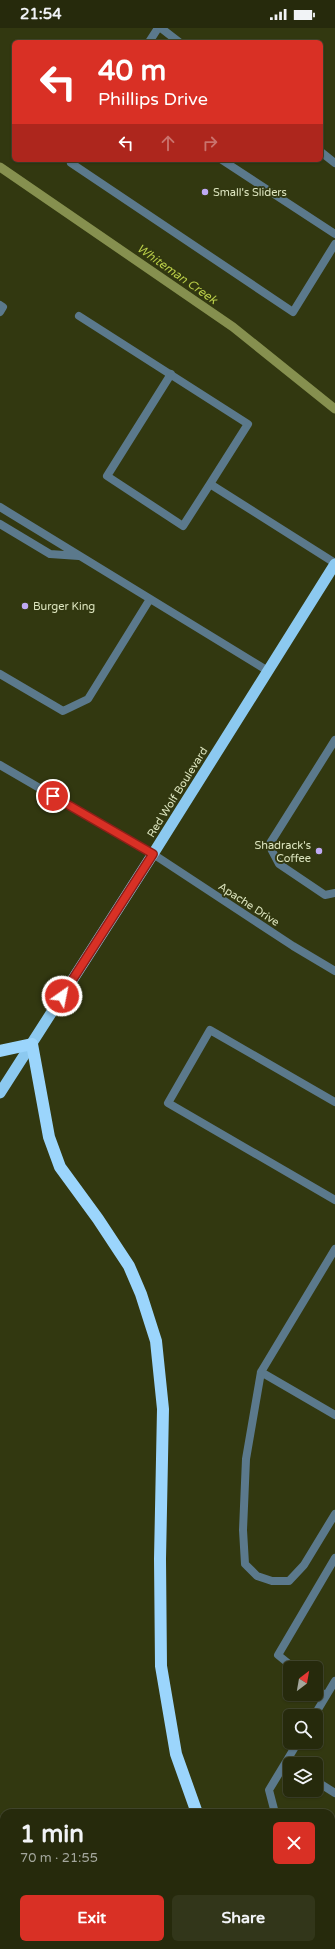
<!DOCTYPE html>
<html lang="en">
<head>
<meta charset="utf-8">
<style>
	body { margin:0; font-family:"Varela Round",sans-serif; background:#32361a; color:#f1f3f6; height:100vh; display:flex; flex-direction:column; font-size:15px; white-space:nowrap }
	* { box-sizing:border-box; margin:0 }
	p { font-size:13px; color:#a4a79d }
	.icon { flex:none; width:22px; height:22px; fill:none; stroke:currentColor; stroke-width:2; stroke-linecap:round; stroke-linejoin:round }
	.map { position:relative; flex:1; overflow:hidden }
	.side { position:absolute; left:0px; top:1781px; width:335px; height:140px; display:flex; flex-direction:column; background:#262a0c; border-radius:12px 12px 0 0; box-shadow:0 1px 3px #0004,0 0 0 1px #42462d }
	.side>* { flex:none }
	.hud { position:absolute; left:12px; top:12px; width:311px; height:122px; border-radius:6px; box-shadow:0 1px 3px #0004,0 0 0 1px #42462d; background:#d93025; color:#fff; overflow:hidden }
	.needle { width:26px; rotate:31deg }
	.tools { position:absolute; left:283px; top:1633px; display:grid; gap:8px }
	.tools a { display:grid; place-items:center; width:40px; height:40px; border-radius:6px; background:#262a0c; box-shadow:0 1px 3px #0004,0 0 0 1px #42462d; font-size:20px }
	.pin { position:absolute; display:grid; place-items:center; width:34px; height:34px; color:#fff; margin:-17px; border:2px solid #fff; border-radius:50%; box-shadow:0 1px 4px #0007 }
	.me { position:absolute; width:44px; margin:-22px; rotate:33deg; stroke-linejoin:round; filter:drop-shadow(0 0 3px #0008) }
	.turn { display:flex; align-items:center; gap:14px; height:84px; padding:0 20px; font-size:18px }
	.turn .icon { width:52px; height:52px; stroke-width:2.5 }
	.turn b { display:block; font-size:28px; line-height:34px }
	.lanes { display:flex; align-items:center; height:38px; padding:0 20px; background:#0003; justify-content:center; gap:20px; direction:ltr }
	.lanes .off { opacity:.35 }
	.round { display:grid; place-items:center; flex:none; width:42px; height:42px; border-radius:6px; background:#32361a }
	.summary { display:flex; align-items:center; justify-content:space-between; height:68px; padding:0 20px }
	h1 { font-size:24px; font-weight:700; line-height:30px }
	.primary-button { display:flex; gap:8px; margin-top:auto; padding:8px 20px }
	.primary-button a { flex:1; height:46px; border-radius:6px; background:#d93025; color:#fff; font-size:16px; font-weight:700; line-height:46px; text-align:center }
	.primary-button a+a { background:#32361a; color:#f1f3f6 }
	.status { display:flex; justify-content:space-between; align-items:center; height:28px; padding:0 20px; background:#262a0c; direction:ltr }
	.status svg { height:11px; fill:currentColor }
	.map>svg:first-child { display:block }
</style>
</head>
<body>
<div class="status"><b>21:54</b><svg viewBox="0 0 49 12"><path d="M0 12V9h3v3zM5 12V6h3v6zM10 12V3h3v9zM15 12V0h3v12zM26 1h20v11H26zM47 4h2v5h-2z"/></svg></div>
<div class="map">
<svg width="335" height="1921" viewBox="0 0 335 1921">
	<rect width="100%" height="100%" fill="#323810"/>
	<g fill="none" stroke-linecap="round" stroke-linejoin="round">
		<path stroke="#86904f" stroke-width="9" d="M0,139L233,299L335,381"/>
		<path stroke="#5b798c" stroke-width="8" d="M149,14L158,0
			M73,132L71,135L293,284L335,216
			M222,132L335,206
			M0,277L3,279L0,284
			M79,288L248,396L210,456L335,535
			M171,346L107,448L183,498L210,456
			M0,479L268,643
			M0,496L50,526L79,528
			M0,646L63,683L88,671L150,571
			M335,712L269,817L279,836L325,867L335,865
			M335,1074L210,1002L168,1075L335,1172
			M335,1221L261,1344L335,1387
			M261,1344L246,1431L243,1502L245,1536L257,1548L272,1553H289L304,1537L335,1486
			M294,1640L278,1627L335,1530
			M316,1660L326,1668
			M314,1688L335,1653
			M316,1753L335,1765
			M275,1785L269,1762L298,1714
			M331,1872L335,1875"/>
		<path stroke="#5b798c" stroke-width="8" d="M161,0L179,14
			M321,124L335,135"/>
		<path stroke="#5b798c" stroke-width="8" d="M0,737L153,826L293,918L335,943"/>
		<path stroke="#8cc9f0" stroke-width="11" d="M0,1065L153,826L335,536"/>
		<path stroke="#9bd5fc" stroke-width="12" d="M0,1023L32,1016L49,1109L60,1139L98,1191L129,1238L141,1266L156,1313L163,1381L160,1531L161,1638L176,1726L197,1785
			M258,1917L261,1921"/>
	</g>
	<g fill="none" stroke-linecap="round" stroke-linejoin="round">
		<g stroke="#8d1f18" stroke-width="10">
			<path id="route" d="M53,768L153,826L62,968"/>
		</g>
		<use href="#route" stroke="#d93025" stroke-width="7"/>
	</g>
	<g fill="#bfa9f4" stroke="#323810" stroke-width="1.5">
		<circle cx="205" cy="164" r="4"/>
		<circle cx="25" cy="578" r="4"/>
		<circle cx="319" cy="823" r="4"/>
	</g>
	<g text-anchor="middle" stroke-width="4" stroke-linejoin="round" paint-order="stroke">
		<g font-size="11" fill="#dde5bf" stroke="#323810" text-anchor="start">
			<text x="213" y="168">Small's Sliders</text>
			<text x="33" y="582">Burger King</text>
			<text x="311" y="821" text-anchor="end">Shadrack's<tspan x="311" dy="13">Coffee</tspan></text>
		</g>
		<g font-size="11" fill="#dde5bf" stroke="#323810">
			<text transform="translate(177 764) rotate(-58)" y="4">Red Wolf Boulevard</text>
			<text transform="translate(249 876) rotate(33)" y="4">Apache Drive</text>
		</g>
		<g font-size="12" font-style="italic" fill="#b9cd48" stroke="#323810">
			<text transform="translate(177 246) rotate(35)" y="4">Whiteman Creek</text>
		</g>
	</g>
</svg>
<div class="tools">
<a><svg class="needle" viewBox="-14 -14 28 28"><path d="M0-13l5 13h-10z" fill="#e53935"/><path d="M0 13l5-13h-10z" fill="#a4a79d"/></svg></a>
<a><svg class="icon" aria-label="search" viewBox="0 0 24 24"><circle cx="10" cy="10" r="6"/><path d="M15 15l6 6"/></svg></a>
<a><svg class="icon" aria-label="layers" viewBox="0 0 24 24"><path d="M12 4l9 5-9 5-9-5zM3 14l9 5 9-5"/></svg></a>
</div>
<div class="pin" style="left:53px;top:768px;background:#d93025"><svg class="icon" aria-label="arrive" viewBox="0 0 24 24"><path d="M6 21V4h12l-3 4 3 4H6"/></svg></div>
<svg class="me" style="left:62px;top:968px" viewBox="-20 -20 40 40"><circle r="17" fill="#d93025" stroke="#fff" stroke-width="3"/><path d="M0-11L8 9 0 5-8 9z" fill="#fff"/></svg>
<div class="hud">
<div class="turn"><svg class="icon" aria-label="left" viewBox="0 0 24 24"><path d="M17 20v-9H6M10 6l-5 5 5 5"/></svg><div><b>40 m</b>Phillips Drive</div></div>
<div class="lanes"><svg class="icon" aria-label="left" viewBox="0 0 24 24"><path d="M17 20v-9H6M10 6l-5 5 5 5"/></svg><svg class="icon off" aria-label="ahead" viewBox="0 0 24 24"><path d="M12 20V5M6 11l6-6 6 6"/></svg><svg class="icon off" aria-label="right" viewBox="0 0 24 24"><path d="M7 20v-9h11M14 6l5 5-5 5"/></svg></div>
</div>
<section class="side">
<div class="summary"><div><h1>1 min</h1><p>70 m · 21:55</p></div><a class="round" style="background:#d93025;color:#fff"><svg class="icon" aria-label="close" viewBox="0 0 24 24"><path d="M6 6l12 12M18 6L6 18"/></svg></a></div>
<div class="primary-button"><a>Exit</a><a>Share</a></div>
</section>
</div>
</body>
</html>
